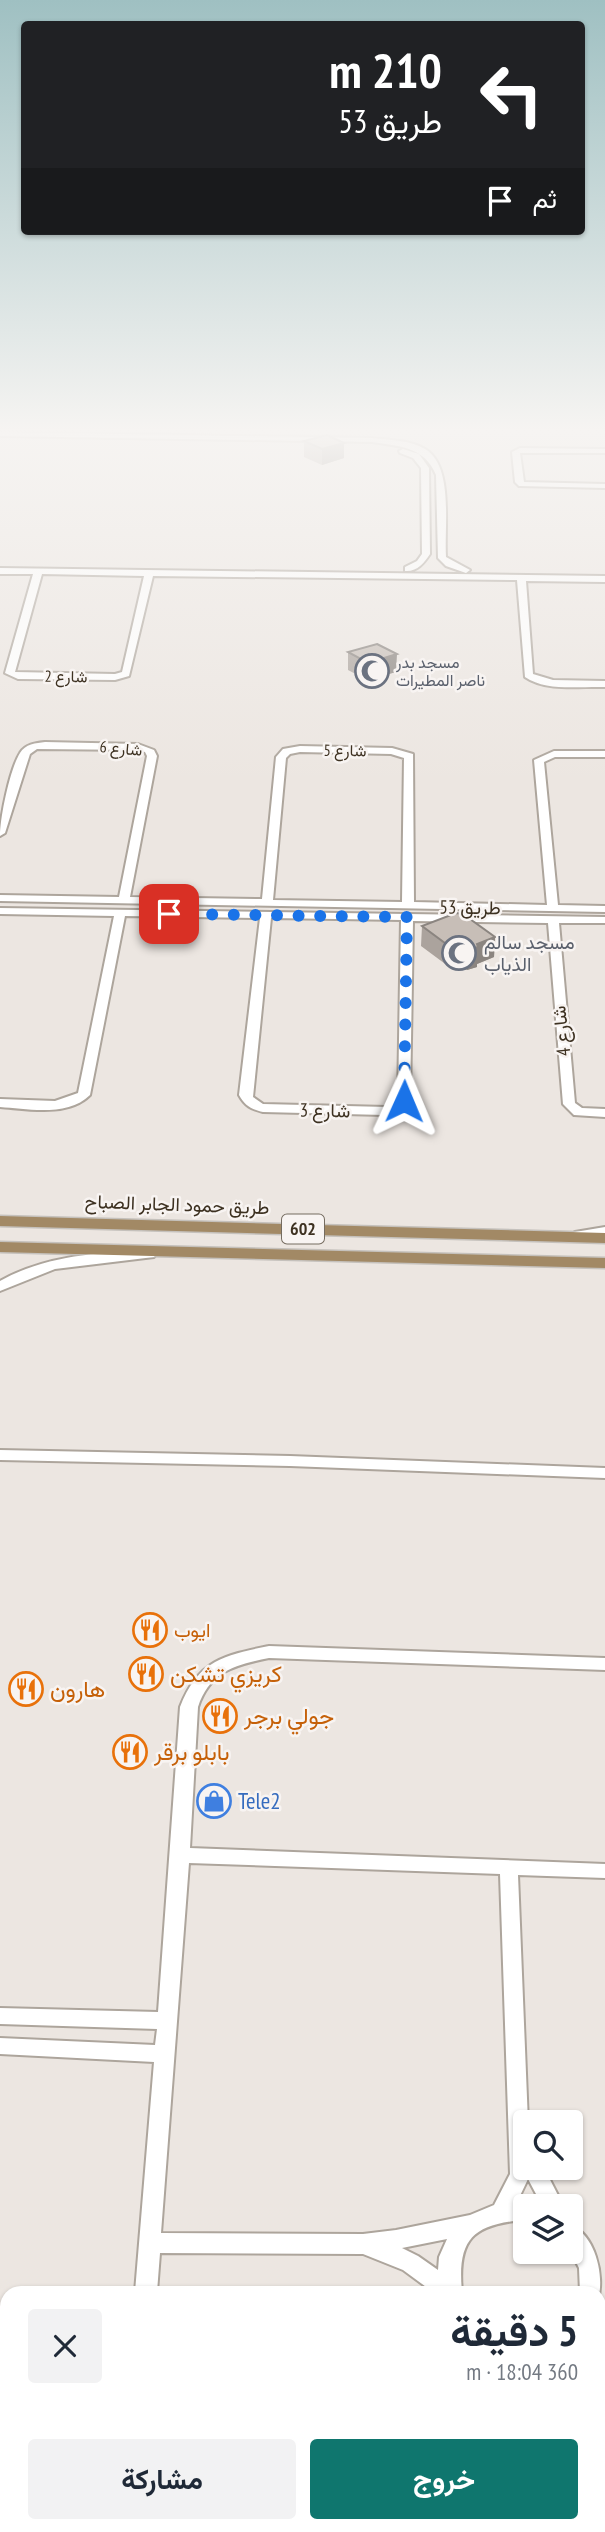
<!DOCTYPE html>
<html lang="ar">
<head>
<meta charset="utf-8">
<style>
	body { margin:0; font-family:"PT Sans Narrow",Vazirmatn,sans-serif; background:#f2f2f3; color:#1f2937; direction:rtl; height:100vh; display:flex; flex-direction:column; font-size:26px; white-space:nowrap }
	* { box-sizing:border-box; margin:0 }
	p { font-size:23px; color:#747a83 }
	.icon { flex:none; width:38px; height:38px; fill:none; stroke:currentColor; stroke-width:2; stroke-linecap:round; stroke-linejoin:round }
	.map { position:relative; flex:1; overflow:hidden; direction:ltr }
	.sheet { position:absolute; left:0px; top:2286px; width:606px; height:247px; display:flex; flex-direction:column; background:#fff; border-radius:21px 21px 0 0; box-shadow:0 2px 5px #0004; direction:rtl }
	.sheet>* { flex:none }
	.banner { position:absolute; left:21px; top:21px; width:564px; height:214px; border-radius:7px; box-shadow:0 2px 5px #0004; direction:rtl; background:#202124; color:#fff; overflow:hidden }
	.buttons { position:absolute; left:513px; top:2110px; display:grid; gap:14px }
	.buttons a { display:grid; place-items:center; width:70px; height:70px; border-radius:7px; background:#fff; box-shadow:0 2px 5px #0004; font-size:35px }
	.pin { position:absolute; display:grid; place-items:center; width:60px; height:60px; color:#fff; margin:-30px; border-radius:14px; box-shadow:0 4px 10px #0006 }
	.me { position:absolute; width:77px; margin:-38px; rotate:1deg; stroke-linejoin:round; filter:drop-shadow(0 0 5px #0008) }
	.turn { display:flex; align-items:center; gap:24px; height:147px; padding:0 28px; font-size:32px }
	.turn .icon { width:91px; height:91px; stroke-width:2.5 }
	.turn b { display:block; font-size:49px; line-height:60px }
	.then { display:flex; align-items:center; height:66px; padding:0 28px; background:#0003; gap:14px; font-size:26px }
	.round { display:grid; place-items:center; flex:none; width:74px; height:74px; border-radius:7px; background:#f2f2f3 }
	.summary { display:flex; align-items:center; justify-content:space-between; height:119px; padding:0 28px }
	h1 { font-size:42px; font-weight:700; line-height:52px }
	.button { display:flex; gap:14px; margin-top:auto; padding:14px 28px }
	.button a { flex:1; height:80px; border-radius:7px; background:#0f766e; color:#fff; font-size:28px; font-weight:700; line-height:80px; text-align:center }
	.button a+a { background:#f2f2f3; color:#1f2937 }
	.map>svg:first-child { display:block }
</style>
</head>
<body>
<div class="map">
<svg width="605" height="2532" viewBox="0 0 605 2532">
	<rect width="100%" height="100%" fill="#ece6e1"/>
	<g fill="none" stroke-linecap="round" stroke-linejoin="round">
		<g stroke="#ada59c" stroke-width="4">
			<path id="minor" d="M0,432L372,438C389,440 410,440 425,449C454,466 444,527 446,557L470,570L466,573L446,566L438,558L436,475C425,447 399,446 372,442L0,436Z
				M520,448L605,449V453H520L524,482L605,484V488L519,486L515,482L512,452Z
				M403,449L419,454L429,468L430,554C424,563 417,572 405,571V567L417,561L422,554L421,468L413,458L400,453L399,451Z
				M0,568L605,576V582L526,581L533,674L553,680L605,681V687C580,686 547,692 525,677L517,580L153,576L129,676L115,680L18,679L5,673L33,574H0ZM42,574L144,576L122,672L115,674L15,672Z
				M45,742L138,744L154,750L157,756L130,897L262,899L276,757L283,749L300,746L392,748L413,754L414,902L547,905L534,760L554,751H605V757H555L544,762L558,905L605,906V912L0,901V895L119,897L147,756L145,752L138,750L37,749L30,754L5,833L0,836C0,817 10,769 20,753C25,744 36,743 45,742ZM300,752L391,754L404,758L402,902L273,900L286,758L290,754Z
				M0,908L605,917V923H559L575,1103L582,1108L605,1109V1117L574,1115L563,1104L548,923L413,921L410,1101L396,1113L384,1115L263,1112C251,1109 245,1106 239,1095L260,918L125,916L90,1095C68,1117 28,1109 0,1107V1099L55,1101L78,1093L114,916L0,914ZM271,918L401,920L398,1100L387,1107L263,1104L253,1097Z
				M605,1227V1235L575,1240L568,1236L575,1232Z
				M149,1250L156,1254L154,1257L55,1269L0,1291V1281C46,1255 98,1253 149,1250Z
				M0,1450L290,1456L605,1468V1478L290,1466L0,1460Z
				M269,1646L605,1658V1670L269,1658C235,1665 210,1671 198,1707L190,1848L605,1864V1878L518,1875L528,2123H525V2168H544L564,2207H543L528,2179L517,2202H525L534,2207H525V2220C472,2224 457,2240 462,2292H433L403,2270L363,2254L160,2253L157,2292H135L154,2062L0,2054V2038L155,2045L157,2029L0,2024V2008L158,2012L180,1707C198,1660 225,1655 269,1646ZM189,1863L500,1874L510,2174L494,2205L470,2215L396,2230L363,2234L161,2233ZM447,2239L439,2257L438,2270L418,2256L402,2248Z
				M570,2225C595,2234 605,2276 598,2299V2292H580L579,2268L570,2250Z
				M605,2304V2324L598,2326V2306Z
				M111,2525H135L134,2532H110Z
				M493,2525H517L518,2532H494Z
				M531,2525H555V2532H531Z"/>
		</g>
		<g stroke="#c5c1bc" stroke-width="3">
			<path id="major" d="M0,1216L605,1233V1243L0,1226Z
				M0,1242L605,1258V1268L0,1252Z"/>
		</g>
		<use href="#minor" fill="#fff" fill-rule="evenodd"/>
		<use href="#major" fill="#a28965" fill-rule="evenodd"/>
	</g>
	<path fill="#aba39d" d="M304,441L344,458L322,465L304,457Z
		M348,652L396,672L367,680L348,670Z
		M422,926L495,937L494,957L477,964V967L467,970L452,969L421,946Z"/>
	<path fill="#8b8580" d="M344,443V458L322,465V449Z
		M397,654L396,672L367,680L368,663Z
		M495,937L494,957L477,964V967L467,970L468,950L477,944Z"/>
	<path fill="#c7beb7" stroke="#8b8580" stroke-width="2" d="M327,435L344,443L322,449L304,441Z
		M377,644L397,654L368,663L348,652Z
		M456,913L463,914L495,937L477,944L478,947L468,950L453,949L422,926Z"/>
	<linearGradient id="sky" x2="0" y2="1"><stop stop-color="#9fc0c2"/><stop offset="0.55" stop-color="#f6f4f2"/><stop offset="1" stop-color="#f6f4f2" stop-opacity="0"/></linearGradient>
	<rect width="605" height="782" fill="url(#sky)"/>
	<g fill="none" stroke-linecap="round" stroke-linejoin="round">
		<path stroke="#1a73e8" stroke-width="12" stroke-dasharray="0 21.6" d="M169,914L407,917L404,1101"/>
	</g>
	<defs>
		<g id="mosque-ring" transform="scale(1.75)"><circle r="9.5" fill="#f8f4f2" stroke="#6b7280" stroke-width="1.5"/><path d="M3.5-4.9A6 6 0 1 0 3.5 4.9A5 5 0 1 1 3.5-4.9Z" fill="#6b7280"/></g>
		<g id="restaurant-ring" transform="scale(1.75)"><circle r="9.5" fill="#f8f4f2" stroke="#e8710a" stroke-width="1.5"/><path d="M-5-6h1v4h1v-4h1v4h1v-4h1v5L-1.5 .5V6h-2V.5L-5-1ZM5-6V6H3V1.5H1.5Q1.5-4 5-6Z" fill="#e8710a"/></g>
		<g id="shop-ring" transform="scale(1.75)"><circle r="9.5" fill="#f8f4f2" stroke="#3f7fe0" stroke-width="1.5"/><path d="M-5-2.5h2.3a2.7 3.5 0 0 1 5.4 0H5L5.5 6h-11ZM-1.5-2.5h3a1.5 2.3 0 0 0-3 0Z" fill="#3f7fe0"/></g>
	</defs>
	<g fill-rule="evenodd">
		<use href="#mosque-ring" x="372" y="671"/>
		<use href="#mosque-ring" x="459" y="953"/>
		<use href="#restaurant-ring" x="150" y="1630"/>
		<use href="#restaurant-ring" x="146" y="1674"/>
		<use href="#restaurant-ring" x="26" y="1689"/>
		<use href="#restaurant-ring" x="220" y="1716"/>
		<use href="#restaurant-ring" x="130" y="1752"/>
		<use href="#shop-ring" x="214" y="1801"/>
	</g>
	<g text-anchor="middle" stroke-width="5" stroke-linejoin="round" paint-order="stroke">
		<g font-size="16" fill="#5b616d" stroke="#f8f4f2" text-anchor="start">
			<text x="396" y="668">مسجد بدر<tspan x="396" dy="18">ناصر المطيرات</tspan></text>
		</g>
		<g font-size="16" fill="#3d3121" stroke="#f8f4f2">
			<text transform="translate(66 676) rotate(1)" y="6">شارع 2</text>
			<text transform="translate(121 748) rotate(5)" y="6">شارع 6</text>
			<text transform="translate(345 750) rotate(1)" y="6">شارع 5</text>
		</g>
		<rect fill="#f8f4f2" stroke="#756c60" stroke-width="2" x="282" y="1214.5" width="42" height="29" rx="5"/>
		<g font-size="18" font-weight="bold" fill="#3d3121">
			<text x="303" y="1235">602</text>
		</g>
		<g font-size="19" fill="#3d3121" stroke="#f8f4f2">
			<text transform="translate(470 907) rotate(1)" y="7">طريق 53</text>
			<text transform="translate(561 1031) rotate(-96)" y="7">شارع 4</text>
			<text transform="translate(325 1110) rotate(1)" y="7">شارع 3</text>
			<text transform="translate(177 1204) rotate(2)" y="7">طريق حمود الجابر الصباح</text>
		</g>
		<g font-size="19" fill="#5b616d" stroke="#f8f4f2" text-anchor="start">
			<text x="484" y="949">مسجد سالم<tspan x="484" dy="22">الذياب</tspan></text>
		</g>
		<g font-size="19" fill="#c56008" stroke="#f8f4f2" text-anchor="start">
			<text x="174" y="1637">ايوب</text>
		</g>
		<g font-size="23" fill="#c56008" stroke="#f8f4f2" text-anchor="start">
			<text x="170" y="1682">كريزي تشكن</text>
			<text x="50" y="1697">هارون</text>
			<text x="244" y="1724">جولي برجر</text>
			<text x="154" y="1760">بابلو برقر</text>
		</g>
		<g font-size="23" fill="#366cbe" stroke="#f8f4f2" text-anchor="start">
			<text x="238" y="1809">Tele2</text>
		</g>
	</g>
</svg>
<div class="buttons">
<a><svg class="icon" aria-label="search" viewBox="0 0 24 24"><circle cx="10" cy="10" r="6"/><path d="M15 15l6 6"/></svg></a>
<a><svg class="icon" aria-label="layers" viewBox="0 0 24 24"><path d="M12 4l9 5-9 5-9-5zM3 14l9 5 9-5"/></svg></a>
</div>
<div class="pin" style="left:169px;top:914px;background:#d93025"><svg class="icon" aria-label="arrive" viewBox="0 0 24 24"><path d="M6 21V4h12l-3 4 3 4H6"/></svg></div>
<svg class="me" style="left:404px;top:1101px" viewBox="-20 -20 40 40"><path d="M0-17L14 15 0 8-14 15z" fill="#1a73e8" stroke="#fff" stroke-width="4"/></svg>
<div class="banner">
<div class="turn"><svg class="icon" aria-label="left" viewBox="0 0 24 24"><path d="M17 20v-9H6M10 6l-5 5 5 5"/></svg><div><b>210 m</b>طريق 53</div></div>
<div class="then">ثم<svg class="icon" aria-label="arrive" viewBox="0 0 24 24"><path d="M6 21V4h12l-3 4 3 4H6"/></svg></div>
</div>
<section class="sheet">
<div class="summary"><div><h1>5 دقيقة</h1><p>360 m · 18:04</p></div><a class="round"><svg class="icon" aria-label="close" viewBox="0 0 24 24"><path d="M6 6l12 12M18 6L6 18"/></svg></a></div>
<div class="button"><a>خروج</a><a>مشاركة</a></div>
</section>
</div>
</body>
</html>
